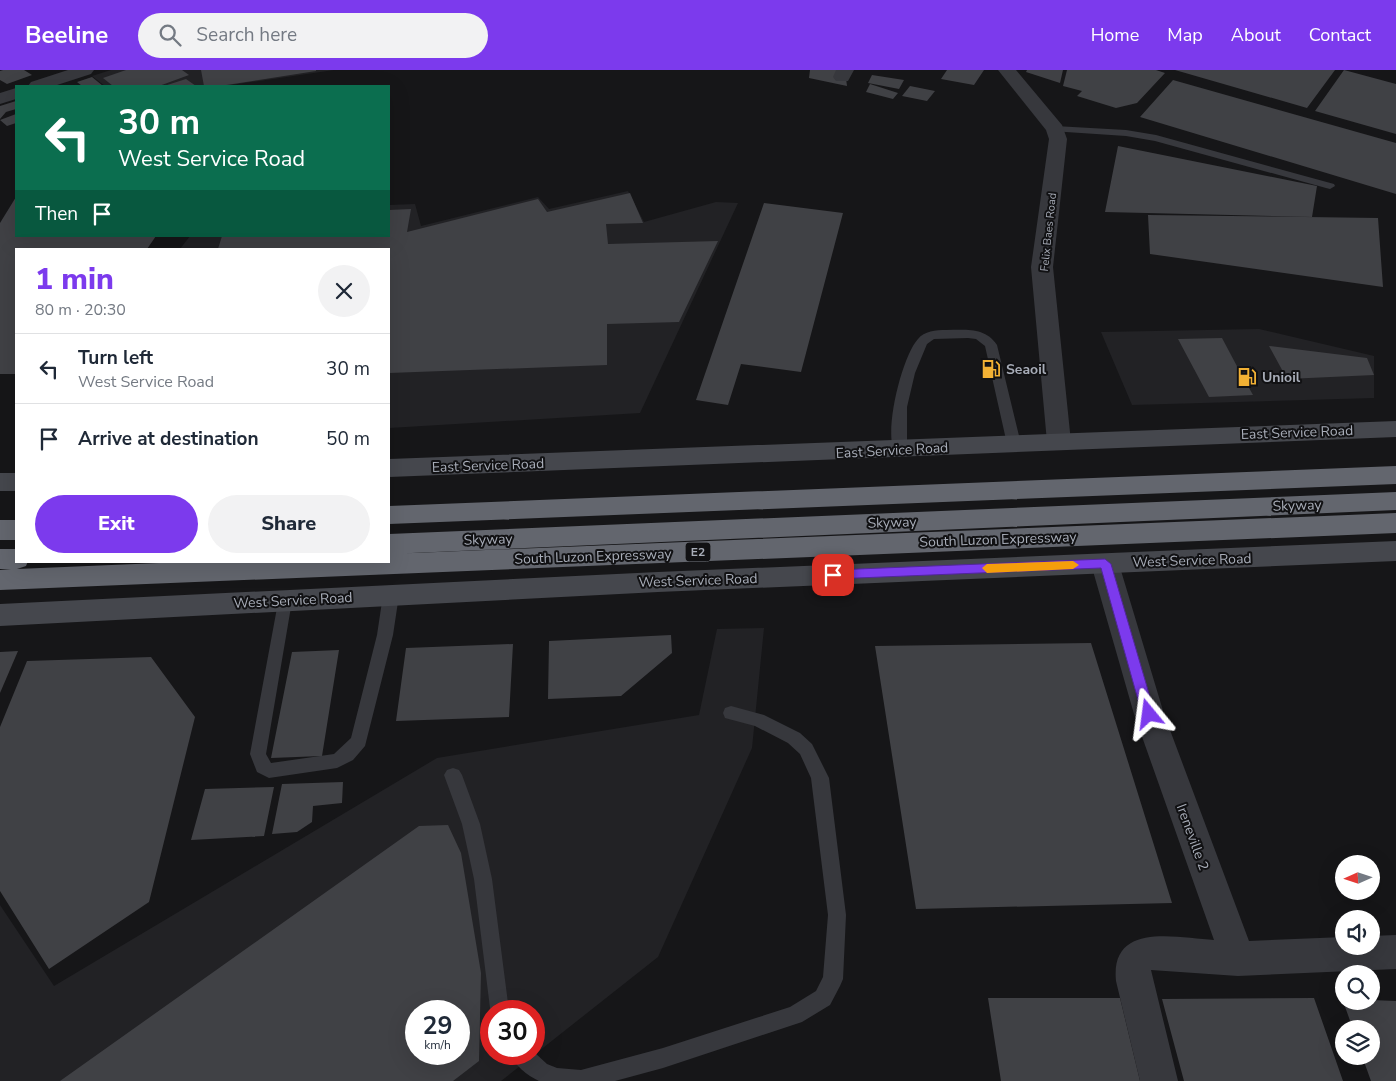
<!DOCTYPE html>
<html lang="en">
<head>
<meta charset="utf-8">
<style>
	body { margin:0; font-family:"Nunito Sans",sans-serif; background:#f2f2f3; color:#1f2937; height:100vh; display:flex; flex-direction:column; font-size:19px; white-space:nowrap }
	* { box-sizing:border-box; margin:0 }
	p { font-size:16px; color:#747a83 }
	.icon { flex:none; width:28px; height:28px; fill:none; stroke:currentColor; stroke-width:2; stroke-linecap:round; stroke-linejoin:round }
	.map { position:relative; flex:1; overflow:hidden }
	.drawer { position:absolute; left:15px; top:178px; width:375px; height:315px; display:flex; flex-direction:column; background:#fff; border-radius:0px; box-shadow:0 5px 20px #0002 }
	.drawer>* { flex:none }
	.top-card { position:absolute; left:15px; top:15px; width:375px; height:152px; border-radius:0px; box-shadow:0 5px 20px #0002; background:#0b6e4f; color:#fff; overflow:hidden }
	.needle { width:32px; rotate:267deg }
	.fabs { position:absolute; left:1335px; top:785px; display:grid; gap:10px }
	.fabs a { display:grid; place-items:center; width:45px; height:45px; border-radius:50%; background:#fff; box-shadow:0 5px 20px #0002; font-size:25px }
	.speed { position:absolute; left:405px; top:930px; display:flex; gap:10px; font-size:25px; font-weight:700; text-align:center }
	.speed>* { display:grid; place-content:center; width:65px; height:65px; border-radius:50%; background:#fff; box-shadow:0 5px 20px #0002; line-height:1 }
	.speed small { font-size:12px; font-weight:400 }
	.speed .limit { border:8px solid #d22; background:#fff; color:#111 }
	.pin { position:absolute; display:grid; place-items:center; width:42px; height:42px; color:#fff; margin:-21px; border-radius:10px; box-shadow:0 2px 8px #0006 }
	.me { position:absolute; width:55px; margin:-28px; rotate:344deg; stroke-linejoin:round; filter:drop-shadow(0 0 4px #0008) }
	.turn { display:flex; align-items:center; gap:18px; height:105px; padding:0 20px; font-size:22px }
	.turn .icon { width:65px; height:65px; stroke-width:2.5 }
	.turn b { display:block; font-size:35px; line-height:42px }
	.then { display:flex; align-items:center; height:48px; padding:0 20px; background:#0003; gap:10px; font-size:19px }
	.round { display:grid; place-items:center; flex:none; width:52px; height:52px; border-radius:26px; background:#f2f2f3 }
	.overview { display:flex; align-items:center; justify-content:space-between; height:85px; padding:0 20px }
	h1 { font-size:30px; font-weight:800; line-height:38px; color:#7c3aed }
	.primary-button { display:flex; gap:10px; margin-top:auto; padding:10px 20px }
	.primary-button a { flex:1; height:58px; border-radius:30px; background:#7c3aed; color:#fff; font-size:20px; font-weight:800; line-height:58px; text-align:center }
	.primary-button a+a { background:#f2f2f3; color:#1f2937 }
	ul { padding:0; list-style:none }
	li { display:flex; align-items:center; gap:15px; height:70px; padding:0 20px; border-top:1px solid #e0e1e3 }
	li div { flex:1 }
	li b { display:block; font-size:19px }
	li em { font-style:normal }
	header { display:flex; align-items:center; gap:30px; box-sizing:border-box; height:70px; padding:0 25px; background:#7c3aed; color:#fff }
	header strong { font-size:24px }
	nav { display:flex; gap:28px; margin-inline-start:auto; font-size:18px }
	.search { width:350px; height:45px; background:#f2f2f3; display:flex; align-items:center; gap:12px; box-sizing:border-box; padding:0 18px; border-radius:28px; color:#747a83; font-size:19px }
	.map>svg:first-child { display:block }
</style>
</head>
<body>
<header>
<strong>Beeline</strong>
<div class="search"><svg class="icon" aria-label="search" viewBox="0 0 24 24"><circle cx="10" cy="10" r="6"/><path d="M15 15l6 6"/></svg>Search here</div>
<nav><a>Home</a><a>Map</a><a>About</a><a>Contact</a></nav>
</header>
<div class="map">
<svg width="1396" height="1011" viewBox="0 0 1396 1011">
	<rect width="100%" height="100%" fill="#161618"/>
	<path fill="#222225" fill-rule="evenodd" d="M111,0H334L224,16H105L92,6Z
		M628,121L644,152L716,132L738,133L640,343L389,358V179H180L190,166H389V135L415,134L421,156L538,127L549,139Z
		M1259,259L1374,286V328L1132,335L1101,262Z
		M764,558L752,678L658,887L501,1011H0V835L54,916L437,688L699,645L717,559ZM416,941H459V984H416ZM491,941H534V984H491Z"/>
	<path fill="#404145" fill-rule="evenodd" d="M3,0H24L32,5L7,14L0,10V1Z
		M126,0H182L189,5L159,16H113L103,8Z
		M201,0H316V1L220,16H204Z
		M810,0H845L847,16L809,8Z
		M947,0H984L974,15L941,9Z
		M1027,0H1063L1060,13L1026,2Z
		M1067,0H1156L1165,3L1137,33L1116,38L1077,26L1082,21L1063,16Z
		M1175,0H1335L1307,38Z
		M1344,0L1396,14V64L1315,41Z
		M872,5L904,10L899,19L868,13Z
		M92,7L103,16H82L77,12Z
		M186,9L196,16H164Z
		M1173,10L1396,73V124L1140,47Z
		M870,14L898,23L893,29L866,22Z
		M910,16L935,21L927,31L902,26Z
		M16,31V39L6,42L0,49V36Z
		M16,44V53L7,56L0,50Z
		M1118,76L1317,116L1312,147L1105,142Z
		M630,123L643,153L606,154L608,174L718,171L679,252L607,254V295L389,303V179H218L222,166H389V140L411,139L407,162L538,129L547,142Z
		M16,127V166H156L147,179H16V304H0V153Z
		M764,133L843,143L801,302L741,294L728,335L696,330Z
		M1148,145L1378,148L1383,217L1150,184Z
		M1222,268L1239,300L1253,325L1209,327L1178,269Z
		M1269,276L1367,288L1374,305L1287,309Z
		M671,565L672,583L621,626L548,629L549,571Z
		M1091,573L1172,833L916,839L875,576Z
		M513,574L509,647L396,651L406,578Z
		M339,580L322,686L271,688L292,582Z
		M18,581L0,623V582Z
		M151,587L195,647L149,832L49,899L0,821V657L27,591Z
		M343,712L342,733L313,736L312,752L297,762L272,764L282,714Z
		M274,717L264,766L191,770L205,719Z
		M448,755L461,783L481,903L479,991L453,1011H60L419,756ZM416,941H459V984H416Z
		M988,928H1120L1140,1011H1001Z
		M1314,928L1343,1011H1184L1162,929Z
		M1371,930L1396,931V1011H1371L1362,986H1371V959H1353L1343,931Z"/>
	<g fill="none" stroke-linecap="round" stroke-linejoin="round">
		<path fill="#37383d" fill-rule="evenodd" d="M1055,56L1126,60L1156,65L1334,114L1335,116L1330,119L1326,118L1155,71L1126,66L1051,61V57Z
			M946,260C966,260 985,257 997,275L1021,374L1019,377L1014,379L1007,374L985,276L976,269L968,268L934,269L927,274L915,303L907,337V380L900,385L895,383C883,363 902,286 918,269C924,261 936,260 946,260Z
			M391,519L396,521L399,525L393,565L365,676L353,690L337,698L269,708L257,702L250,684L279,527H289L292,531L266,684L271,693L334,684L351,668L377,565L383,525L386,521Z
			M731,636L764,645L800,663L812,674L829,708L846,845L843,909L840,916L830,935L802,952L663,998L615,1011H539C528,1006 514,995 510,984L534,982L547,994L557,998L581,1000L663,978L790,937L816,921L823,907L828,845L811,708L800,684L788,673L755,656L725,648L723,643L725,638Z
			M453,698L459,700L462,705L480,754L492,809L509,941H491V946L474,809L462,754L444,705L447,700Z"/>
		<path fill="#37383d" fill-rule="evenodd" d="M68,0H94L91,4L54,16H28L31,12Z
			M836,0H854L848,11H836L833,7Z
			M998,0H1016L1062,55L1067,69L1053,197L1071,372L1068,378L1059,380L1050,378L1047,372L1031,197L1049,69L1046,60Z
			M16,18V29L0,34V23Z
			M1105,484L1115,487L1119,494L1164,644L1249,871L1344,867V876H1371V866L1396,865V899L1238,906L1151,900L1178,1011H1140L1116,911C1110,851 1177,868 1214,870L1134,644L1091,494L1095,487Z"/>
		<path fill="#45474d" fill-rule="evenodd" d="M1396,351V367L389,407V389Z
			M0,403H16V421H0Z
			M1396,471V491L658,522L0,556V534L658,502Z"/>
		<path fill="#63666e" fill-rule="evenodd" d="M1396,396V414L389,454V436Z
			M1396,422V440L389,484V464Z
			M1396,443V463L0,520V500L11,499H0V479H16V491H28L26,496L17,499L206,491H389V484Z
			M0,450H16V470H0Z"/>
	</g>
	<path fill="#7c3aed" stroke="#51269a" d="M1105,489L1111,494L1155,644L1149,649L1142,644L1101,498L833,509L827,505L833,500Z"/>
	<path fill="#f59e0b" d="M1073,491L1079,495L1073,499L987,503L982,498L987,494Z"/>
	<defs>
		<g id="fuel-bare" transform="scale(1.5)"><path d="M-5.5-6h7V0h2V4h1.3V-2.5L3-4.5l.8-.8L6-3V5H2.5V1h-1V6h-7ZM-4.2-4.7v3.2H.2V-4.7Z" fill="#f2b134" stroke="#111113" stroke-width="2.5" paint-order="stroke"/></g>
	</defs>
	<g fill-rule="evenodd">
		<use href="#fuel-bare" x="991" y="299"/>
		<use href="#fuel-bare" x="1247" y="307"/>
	</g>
	<g text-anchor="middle" stroke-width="4" stroke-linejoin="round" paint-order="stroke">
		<g font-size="11" fill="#a8adb8" stroke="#111113">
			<text transform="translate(1048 162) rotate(-84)" y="4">Felix Baes Road</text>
		</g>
		<rect fill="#111113" stroke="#7b7e86" stroke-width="1" x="685.5" y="472.5" width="25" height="19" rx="4"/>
		<g font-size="12" font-weight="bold" fill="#a8adb8">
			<text x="698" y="486">E2</text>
		</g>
		<g font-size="14" font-weight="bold" fill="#a8adb8" stroke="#111113" text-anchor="start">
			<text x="1006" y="304">Seaoil</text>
			<text x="1262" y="312">Unioil</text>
		</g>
		<g font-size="14" fill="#a8adb8" stroke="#111113">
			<text transform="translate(1297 362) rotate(-2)" y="5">East Service Road</text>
			<text transform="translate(892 380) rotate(-3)" y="5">East Service Road</text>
			<text transform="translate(488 395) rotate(-2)" y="5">East Service Road</text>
			<text transform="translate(1297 435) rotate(-2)" y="5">Skyway</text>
			<text transform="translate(892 452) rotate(-2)" y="5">Skyway</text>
			<text transform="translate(488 469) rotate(-2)" y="5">Skyway</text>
			<text transform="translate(998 469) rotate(-2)" y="5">South Luzon Expressway</text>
			<text transform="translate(593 486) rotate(-2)" y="5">South Luzon Expressway</text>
			<text transform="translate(1192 490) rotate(-2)" y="5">West Service Road</text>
			<text transform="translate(698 510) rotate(-2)" y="5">West Service Road</text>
			<text transform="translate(293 530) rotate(-3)" y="5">West Service Road</text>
			<text transform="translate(1193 767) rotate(70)" y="5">Ireneville 2</text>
		</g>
	</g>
</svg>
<div class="fabs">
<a><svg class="needle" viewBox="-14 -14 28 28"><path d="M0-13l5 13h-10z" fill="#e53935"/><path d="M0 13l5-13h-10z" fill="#747a83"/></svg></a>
<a><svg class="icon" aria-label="sound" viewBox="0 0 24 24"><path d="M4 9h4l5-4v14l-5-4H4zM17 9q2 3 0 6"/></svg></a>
<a><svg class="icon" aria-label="search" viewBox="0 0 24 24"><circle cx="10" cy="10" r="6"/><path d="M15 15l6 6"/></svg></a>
<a><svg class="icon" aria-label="layers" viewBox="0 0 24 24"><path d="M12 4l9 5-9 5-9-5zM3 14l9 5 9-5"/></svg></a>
</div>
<div class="speed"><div>29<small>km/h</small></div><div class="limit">30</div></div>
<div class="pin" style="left:833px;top:505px;background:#d93025"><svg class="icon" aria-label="arrive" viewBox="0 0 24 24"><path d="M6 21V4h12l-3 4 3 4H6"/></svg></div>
<svg class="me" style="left:1149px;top:644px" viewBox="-20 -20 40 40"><path d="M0-17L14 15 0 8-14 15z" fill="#7c3aed" stroke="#fff" stroke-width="4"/></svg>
<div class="top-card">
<div class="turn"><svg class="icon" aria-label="left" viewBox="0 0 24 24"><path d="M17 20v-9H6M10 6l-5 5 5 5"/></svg><div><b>30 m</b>West Service Road</div></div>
<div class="then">Then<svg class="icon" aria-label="arrive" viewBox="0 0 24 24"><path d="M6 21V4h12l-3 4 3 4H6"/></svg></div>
</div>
<section class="drawer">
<div class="overview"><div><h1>1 min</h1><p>80 m · 20:30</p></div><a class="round"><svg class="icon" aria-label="close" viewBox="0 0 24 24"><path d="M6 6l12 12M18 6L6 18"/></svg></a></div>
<ul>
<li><svg class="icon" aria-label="left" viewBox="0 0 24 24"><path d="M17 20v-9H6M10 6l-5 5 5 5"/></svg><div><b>Turn left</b><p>West Service Road</p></div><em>30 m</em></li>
<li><svg class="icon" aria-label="arrive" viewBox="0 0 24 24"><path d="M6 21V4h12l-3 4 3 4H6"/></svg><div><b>Arrive at destination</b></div><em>50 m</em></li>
</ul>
<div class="primary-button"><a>Exit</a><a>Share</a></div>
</section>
</div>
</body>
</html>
